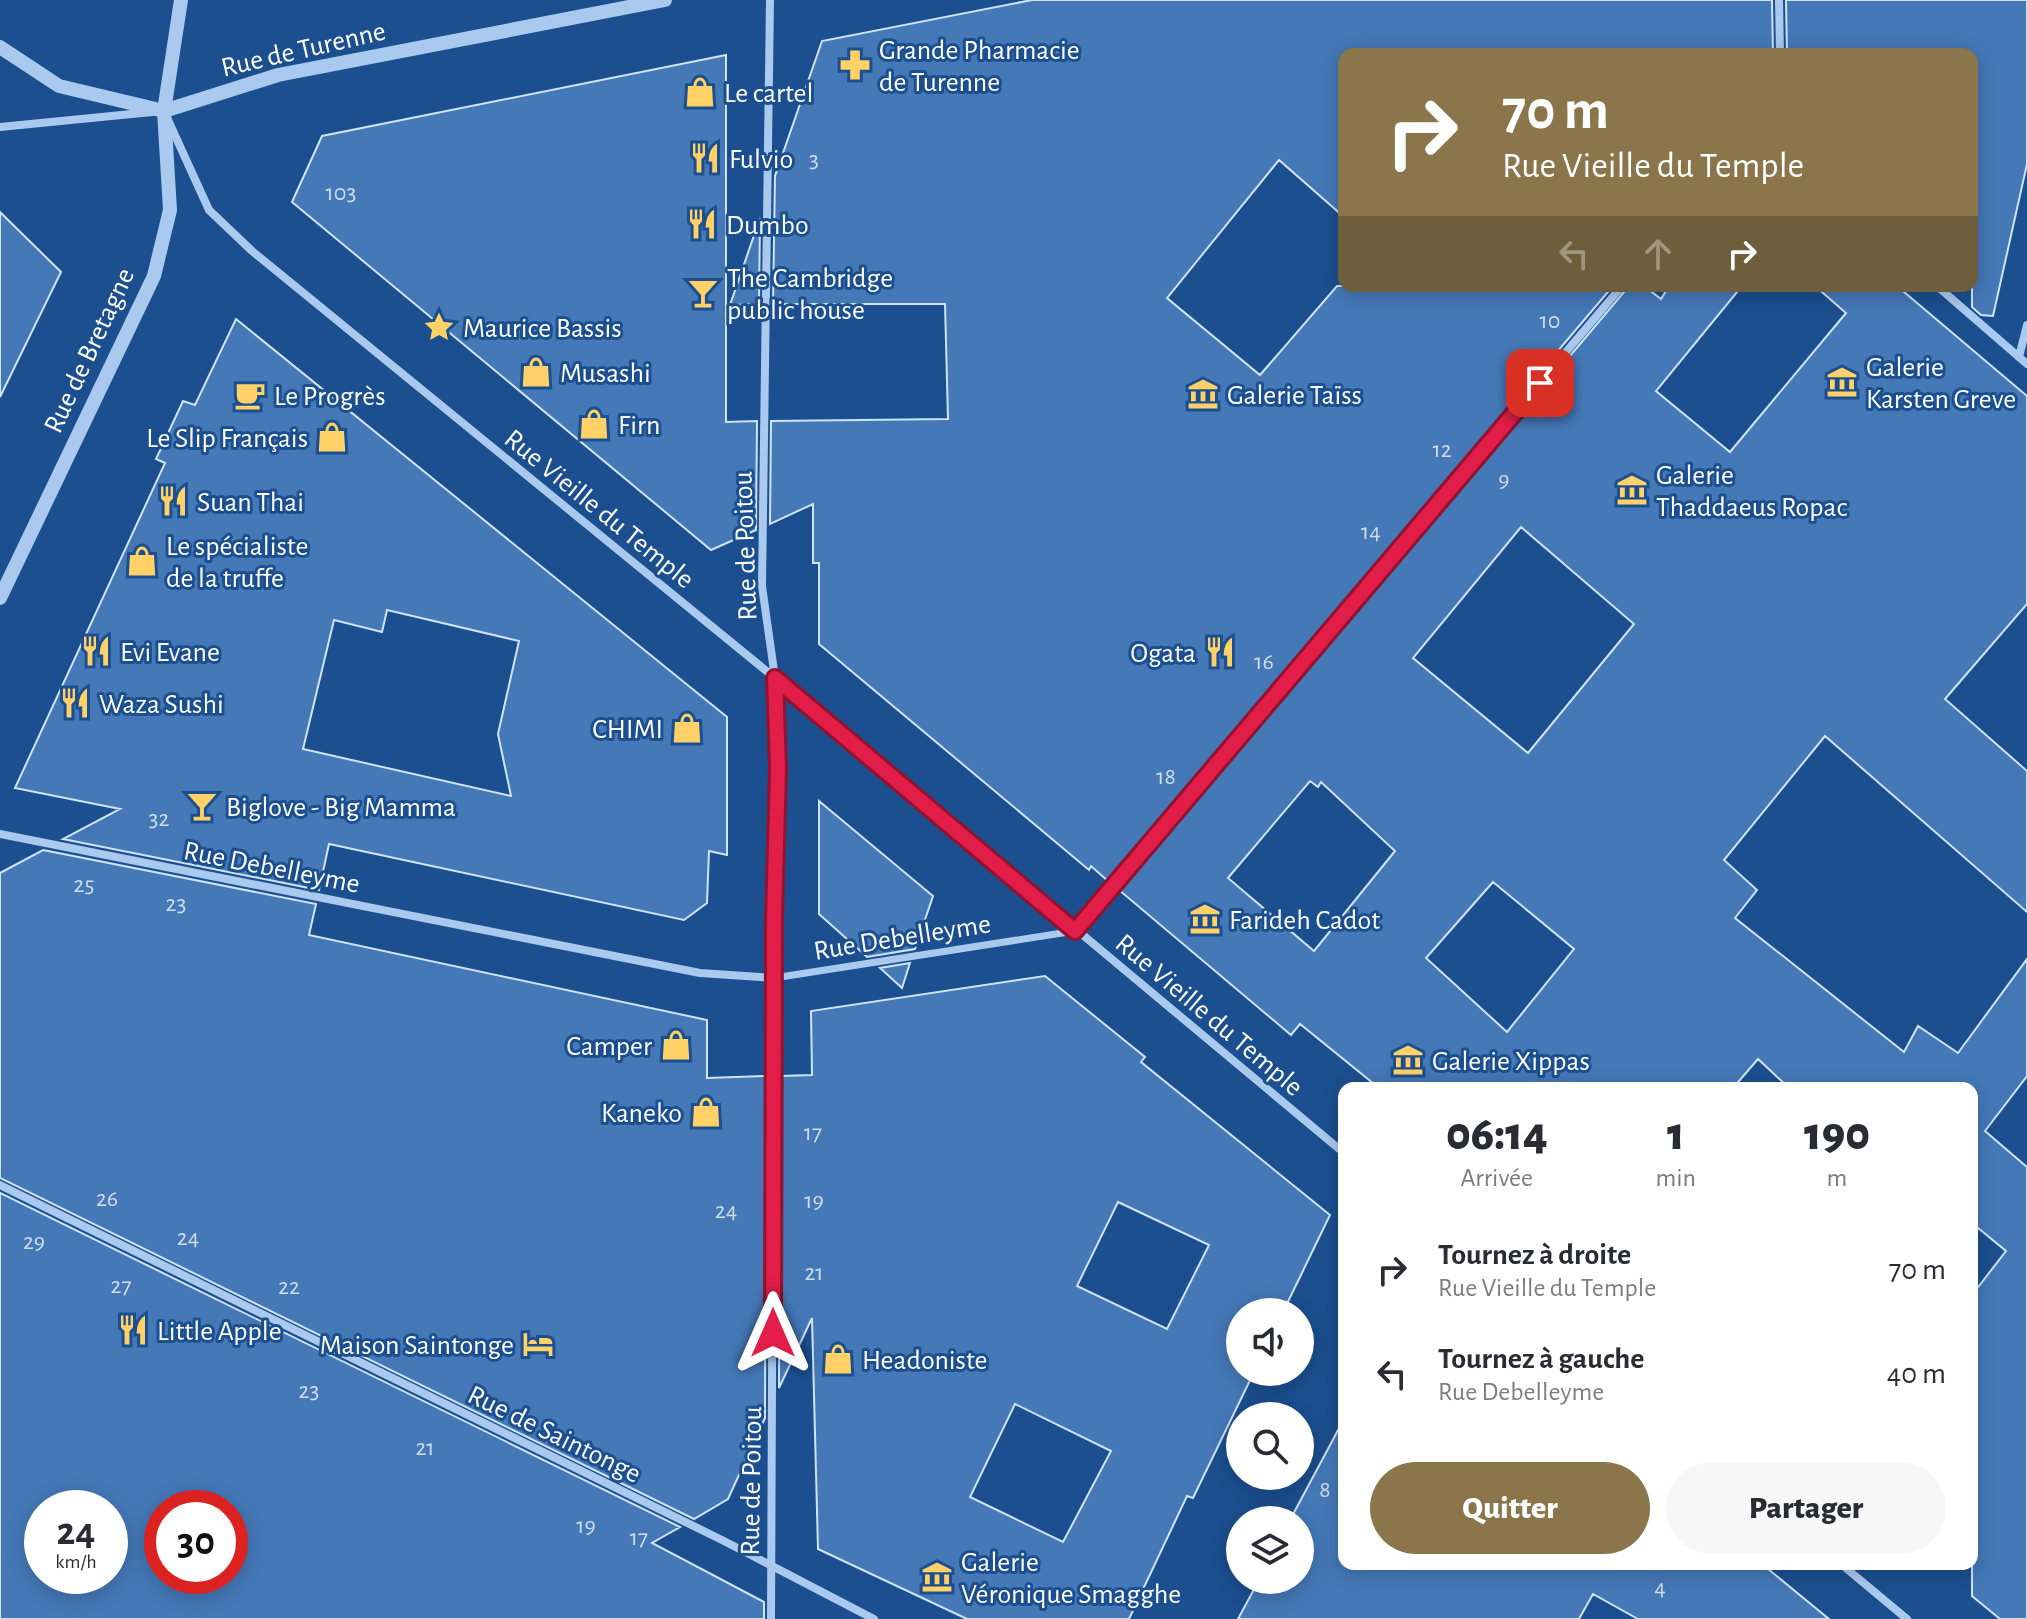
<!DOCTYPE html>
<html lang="fr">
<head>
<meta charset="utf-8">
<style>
	body { margin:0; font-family:"Alegreya Sans",sans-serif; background:#f7f7f7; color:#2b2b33; height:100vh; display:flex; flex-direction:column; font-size:30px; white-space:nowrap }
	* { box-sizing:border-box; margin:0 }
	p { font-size:26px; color:#7c7c81 }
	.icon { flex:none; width:44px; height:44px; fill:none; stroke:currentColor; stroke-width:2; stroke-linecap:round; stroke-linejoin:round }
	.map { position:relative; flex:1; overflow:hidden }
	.sheet { position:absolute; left:1338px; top:1082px; width:640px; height:488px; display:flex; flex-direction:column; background:#fff; border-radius:16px; box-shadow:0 4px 20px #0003 }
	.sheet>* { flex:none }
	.hud { position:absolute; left:1338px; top:48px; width:640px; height:244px; border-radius:16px; box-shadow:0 4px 20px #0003; background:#8a764a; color:#fff; overflow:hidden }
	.controls { position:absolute; left:1226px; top:1298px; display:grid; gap:16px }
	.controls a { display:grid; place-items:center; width:88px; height:88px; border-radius:50%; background:#fff; box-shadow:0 4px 20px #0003; font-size:40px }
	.speed { position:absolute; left:24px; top:1490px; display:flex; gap:16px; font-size:40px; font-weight:700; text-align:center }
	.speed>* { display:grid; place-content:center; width:104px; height:104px; border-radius:50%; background:#fff; box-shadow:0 4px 20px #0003; line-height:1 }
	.speed small { font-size:20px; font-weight:400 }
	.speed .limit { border:12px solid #d22; background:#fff; color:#111 }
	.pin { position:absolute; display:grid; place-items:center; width:68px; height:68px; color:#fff; margin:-34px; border-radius:16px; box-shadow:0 4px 12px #0006 }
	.me { position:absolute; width:88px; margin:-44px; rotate:0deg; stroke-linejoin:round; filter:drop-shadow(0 0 6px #0008) }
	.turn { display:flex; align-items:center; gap:28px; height:168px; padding:0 32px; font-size:36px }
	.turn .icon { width:104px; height:104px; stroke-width:2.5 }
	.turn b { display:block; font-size:56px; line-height:68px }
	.lanes { display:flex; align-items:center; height:76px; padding:0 32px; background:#0003; justify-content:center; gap:40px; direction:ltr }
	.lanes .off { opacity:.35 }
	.eta { display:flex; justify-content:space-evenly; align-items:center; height:136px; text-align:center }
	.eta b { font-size:48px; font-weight:800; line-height:56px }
	.action { display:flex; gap:16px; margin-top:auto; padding:16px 32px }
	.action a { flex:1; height:92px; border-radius:48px; background:#8a764a; color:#fff; font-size:32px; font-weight:800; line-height:92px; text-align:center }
	.action a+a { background:#f7f7f7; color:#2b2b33 }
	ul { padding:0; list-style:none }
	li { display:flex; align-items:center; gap:24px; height:104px; padding:0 32px }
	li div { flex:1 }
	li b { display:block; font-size:30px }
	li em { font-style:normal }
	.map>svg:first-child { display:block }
</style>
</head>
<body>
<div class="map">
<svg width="2027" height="1619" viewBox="0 0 2027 1619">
	<rect width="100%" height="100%" fill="#1b4f8f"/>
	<path fill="#4478b7" stroke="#cfe3fa" stroke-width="2" fill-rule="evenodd" d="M1032,0H1772L1773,54H1344V217L1279,160L1167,298L1260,375L1337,286H1613L1108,881L1091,866L1089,870L819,644V563H813V504L770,524L771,421L948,419L945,304H773L775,176L822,41Z
		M1786,0H2027V164L1993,316L1981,315L1972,307V54H1787Z
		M726,55V422L757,421L756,530L711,550L292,202L322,136Z
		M0,212L61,272L0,397Z
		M760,218L759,304L730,305Z
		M1629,286H1644L1661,299L1669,286H1742L1656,391L1730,452L1846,313L1815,286H1897L2027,396V604L1945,699L2027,771V912L1825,736L1724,860L1757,890L1735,918L1904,1052L1918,1026L1958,1053L2027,959V1076L1985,1131L2027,1167V1619H2000L1972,1596V1295L2006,1251L1972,1223V1088H1789L1758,1059L1733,1088H1379L1300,1024L1291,1035L1119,890ZM1521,527L1634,624L1528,753L1413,658ZM1310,781L1318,787L1321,782L1395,851L1314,951L1228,878ZM1493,882L1574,949L1507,1032L1426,958Z
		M236,319L727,717V855L709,851L707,903L684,920L329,844L319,890L63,839L120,809L15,788L165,463L156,459L183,401L195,405ZM387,610L519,641L498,734L511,796L303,749L334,620L382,632Z
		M819,801L933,896L915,949L867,957L819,914Z
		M43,850L316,904L309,935L707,1020V1078L766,1076L765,1418L728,1499L694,1519L0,1178V873Z
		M910,963L902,988L880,968Z
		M1045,976L1145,1057L1141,1062L1330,1215L1283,1312H1240V1372H1254L1193,1498L1187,1496L1129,1619H967L818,1549L812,1318L779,1388L780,1076L812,1075L811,1011ZM1118,1202L1209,1245L1167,1329L1077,1286ZM1015,1404L1111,1451L1063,1542L970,1497Z
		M0,1193L680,1527L652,1543L764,1602V1619H0ZM42,1508H110V1576H42ZM162,1508H230V1576H162Z
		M1344,1419V1564H1762L1829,1619H1638L1593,1594L1579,1619H1238L1259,1580H1300V1520H1290Z"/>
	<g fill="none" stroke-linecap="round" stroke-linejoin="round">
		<path stroke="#a9c9ee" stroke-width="7" d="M774,978L1075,931"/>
		<path stroke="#a9c9ee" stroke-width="8" d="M770,0L762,586L775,678L778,769L774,918L771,1619
			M1779,0L1780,54
			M168,120L209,210L252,251L775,678L1344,1153
			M0,127L152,112
			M1937,286L2027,364
			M2019,357L2027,325
			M0,834L700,973L774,978
			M1075,931L1622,286
			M0,1185L724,1541L874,1619
			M1841,1564L1907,1619"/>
		<path stroke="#a9c9ee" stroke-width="14" d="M0,47L59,86L164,111
			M164,111L278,75L665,0
			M0,598L154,276L170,210L164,111L181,0"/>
	</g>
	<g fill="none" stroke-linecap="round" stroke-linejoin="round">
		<g stroke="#92132f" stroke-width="20">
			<path id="route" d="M773,1333L774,918L778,769L775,678L1075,931L1540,383"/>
		</g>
		<use href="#route" stroke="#e11d48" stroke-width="14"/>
	</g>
	<defs>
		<g id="pharmacy-bare" transform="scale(2.4)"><path d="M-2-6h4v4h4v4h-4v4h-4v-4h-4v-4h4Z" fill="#ffd166" stroke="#1b4f8f" stroke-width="2.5" paint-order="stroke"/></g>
		<g id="shop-bare" transform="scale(2.4)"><path d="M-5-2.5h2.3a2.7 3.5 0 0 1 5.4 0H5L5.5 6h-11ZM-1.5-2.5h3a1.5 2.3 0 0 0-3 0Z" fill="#ffd166" stroke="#1b4f8f" stroke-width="2.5" paint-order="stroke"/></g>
		<g id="restaurant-bare" transform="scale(2.4)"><path d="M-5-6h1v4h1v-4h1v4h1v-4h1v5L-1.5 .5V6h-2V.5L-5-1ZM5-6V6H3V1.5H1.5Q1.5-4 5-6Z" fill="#ffd166" stroke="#1b4f8f" stroke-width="2.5" paint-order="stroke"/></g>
		<g id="bar-bare" transform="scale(2.4)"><path d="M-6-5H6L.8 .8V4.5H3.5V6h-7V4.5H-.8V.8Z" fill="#ffd166" stroke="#1b4f8f" stroke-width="2.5" paint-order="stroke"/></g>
		<g id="sight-bare" transform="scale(2.4)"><path d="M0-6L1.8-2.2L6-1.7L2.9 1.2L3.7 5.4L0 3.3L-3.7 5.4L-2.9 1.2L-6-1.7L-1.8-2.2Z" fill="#ffd166" stroke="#1b4f8f" stroke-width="2.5" paint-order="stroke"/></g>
		<g id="museum-bare" transform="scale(2.4)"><path d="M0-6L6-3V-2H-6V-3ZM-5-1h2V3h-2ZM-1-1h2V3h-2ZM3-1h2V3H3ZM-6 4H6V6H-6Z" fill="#ffd166" stroke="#1b4f8f" stroke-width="2.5" paint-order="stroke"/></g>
		<g id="cafe-bare" transform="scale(2.4)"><path d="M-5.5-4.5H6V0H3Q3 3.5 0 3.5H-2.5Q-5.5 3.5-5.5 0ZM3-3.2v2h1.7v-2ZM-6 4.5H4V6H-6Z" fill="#ffd166" stroke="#1b4f8f" stroke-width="2.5" paint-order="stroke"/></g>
		<g id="hotel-bare" transform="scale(2.4)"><path d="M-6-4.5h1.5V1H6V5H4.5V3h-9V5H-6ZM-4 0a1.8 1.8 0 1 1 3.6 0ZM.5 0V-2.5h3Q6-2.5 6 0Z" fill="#ffd166" stroke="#1b4f8f" stroke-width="2.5" paint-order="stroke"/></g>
	</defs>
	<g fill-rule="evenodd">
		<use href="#pharmacy-bare" x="855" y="65"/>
		<use href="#shop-bare" x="700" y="92"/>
		<use href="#restaurant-bare" x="705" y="158"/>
		<use href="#restaurant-bare" x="702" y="224"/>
		<use href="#bar-bare" x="703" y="293"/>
		<use href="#sight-bare" x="439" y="327"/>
		<use href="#shop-bare" x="536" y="372"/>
		<use href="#museum-bare" x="1842" y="382"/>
		<use href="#museum-bare" x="1203" y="394"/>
		<use href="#cafe-bare" x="250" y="395"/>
		<use href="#shop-bare" x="594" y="424"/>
		<use href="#shop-bare" x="332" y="437"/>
		<use href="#museum-bare" x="1632" y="490"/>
		<use href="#restaurant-bare" x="173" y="501"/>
		<use href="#shop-bare" x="142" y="561"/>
		<use href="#restaurant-bare" x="96" y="651"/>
		<use href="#restaurant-bare" x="1220" y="652"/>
		<use href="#restaurant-bare" x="75" y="703"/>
		<use href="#shop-bare" x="687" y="728"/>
		<use href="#bar-bare" x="202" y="806"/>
		<use href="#museum-bare" x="1205" y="919"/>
		<use href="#shop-bare" x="676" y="1045"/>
		<use href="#museum-bare" x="1408" y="1060"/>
		<use href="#shop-bare" x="706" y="1112"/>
		<use href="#restaurant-bare" x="133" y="1330"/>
		<use href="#hotel-bare" x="538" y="1344"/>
		<use href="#shop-bare" x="838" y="1359"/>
		<use href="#museum-bare" x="937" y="1577"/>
	</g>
	<g text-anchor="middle" stroke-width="6" stroke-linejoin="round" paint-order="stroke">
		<g font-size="24" fill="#d0dded">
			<text x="814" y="167">3</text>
			<text x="341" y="200">103</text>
			<text x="1550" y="328">10</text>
			<text x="1442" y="457">12</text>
			<text x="1504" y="487">9</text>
			<text x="1371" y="539">14</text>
			<text x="1264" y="669">16</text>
			<text x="1166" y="784">18</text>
			<text x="159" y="826">32</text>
			<text x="84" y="892">25</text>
			<text x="176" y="911">23</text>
			<text x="813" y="1140">17</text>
			<text x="107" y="1206">26</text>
			<text x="814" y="1208">19</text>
			<text x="726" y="1218">24</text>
			<text x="188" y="1245">24</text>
			<text x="34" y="1249">29</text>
			<text x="814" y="1280">21</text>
			<text x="121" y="1293">27</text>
			<text x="289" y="1294">22</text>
			<text x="309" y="1398">23</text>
			<text x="425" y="1455">21</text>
			<text x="1325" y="1497">8</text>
			<text x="586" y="1533">19</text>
			<text x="639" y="1545">17</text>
			<text x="1660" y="1595">4</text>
		</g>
		<g font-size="28" fill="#fff" stroke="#1b4f8f">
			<text transform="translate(303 48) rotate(-13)" y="10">Rue de Turenne</text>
			<text transform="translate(88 350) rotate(-65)" y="10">Rue de Bretagne</text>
			<text transform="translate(600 508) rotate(39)" y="10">Rue Vieille du Temple</text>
			<text transform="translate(744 546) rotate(-92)" y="10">Rue de Poitou</text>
			<text transform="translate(272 866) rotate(11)" y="10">Rue Debelleyme</text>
			<text transform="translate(902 936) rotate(-9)" y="10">Rue Debelleyme</text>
			<text transform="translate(1210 1014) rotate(40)" y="10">Rue Vieille du Temple</text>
			<text transform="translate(555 1433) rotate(26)" y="10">Rue de Saintonge</text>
			<text transform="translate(750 1481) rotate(-89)" y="10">Rue de Poitou</text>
		</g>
		<g font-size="28" fill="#fff" stroke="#1b4f8f" text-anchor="start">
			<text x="879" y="59">Grande Pharmacie<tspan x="879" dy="32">de Turenne</tspan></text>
			<text x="724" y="102">Le cartel</text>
			<text x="729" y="168">Fulvio</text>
			<text x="726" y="234">Dumbo</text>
			<text x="727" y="287">The Cambridge<tspan x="727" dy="32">public house</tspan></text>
			<text x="463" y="337">Maurice Bassis</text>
			<text x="1866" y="376">Galerie<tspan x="1866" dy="32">Karsten Greve</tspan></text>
			<text x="560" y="382">Musashi</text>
			<text x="1227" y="404">Galerie Taïss</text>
			<text x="274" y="405">Le Progrès</text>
			<text x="618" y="434">Firn</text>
			<text x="308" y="447" text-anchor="end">Le Slip Français</text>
			<text x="1656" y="484">Galerie<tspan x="1656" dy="32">Thaddaeus Ropac</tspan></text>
			<text x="197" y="511">Suan Thai</text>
			<text x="166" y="555">Le spécialiste<tspan x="166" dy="32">de la truffe</tspan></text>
			<text x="120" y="661">Evi Evane</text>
			<text x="1196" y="662" text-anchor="end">Ogata</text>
			<text x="99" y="713">Waza Sushi</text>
			<text x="663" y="738" text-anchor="end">CHIMI</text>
			<text x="226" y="816">Biglove - Big Mamma</text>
			<text x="1229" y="929">Farideh Cadot</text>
			<text x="652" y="1055" text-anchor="end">Camper</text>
			<text x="1432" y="1070">Galerie Xippas</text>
			<text x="682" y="1122" text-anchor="end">Kaneko</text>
			<text x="157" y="1340">Little Apple</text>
			<text x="514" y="1354" text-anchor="end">Maison Saintonge</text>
			<text x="862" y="1369">Headoniste</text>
			<text x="961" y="1571">Galerie<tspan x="961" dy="32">Véronique Smagghe</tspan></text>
		</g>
	</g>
</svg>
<div class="controls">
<a><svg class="icon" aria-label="sound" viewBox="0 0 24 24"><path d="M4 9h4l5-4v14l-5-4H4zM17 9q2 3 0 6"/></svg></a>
<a><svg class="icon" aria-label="search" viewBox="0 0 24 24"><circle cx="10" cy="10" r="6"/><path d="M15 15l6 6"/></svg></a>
<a><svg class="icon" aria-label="layers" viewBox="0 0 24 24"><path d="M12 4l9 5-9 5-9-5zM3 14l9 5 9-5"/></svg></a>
</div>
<div class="speed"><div>24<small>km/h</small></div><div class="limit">30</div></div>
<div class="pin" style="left:1540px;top:383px;background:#d93025"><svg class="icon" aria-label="arrive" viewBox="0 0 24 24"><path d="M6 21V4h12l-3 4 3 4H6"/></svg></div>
<svg class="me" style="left:773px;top:1333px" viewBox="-20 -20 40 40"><path d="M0-17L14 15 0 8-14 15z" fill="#e11d48" stroke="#fff" stroke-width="4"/></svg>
<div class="hud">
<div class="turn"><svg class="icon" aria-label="right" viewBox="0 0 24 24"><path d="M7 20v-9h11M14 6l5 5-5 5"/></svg><div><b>70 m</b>Rue Vieille du Temple</div></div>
<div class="lanes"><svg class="icon off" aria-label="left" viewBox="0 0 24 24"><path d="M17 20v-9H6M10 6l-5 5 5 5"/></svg><svg class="icon off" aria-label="ahead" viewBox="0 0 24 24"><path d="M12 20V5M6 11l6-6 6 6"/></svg><svg class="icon" aria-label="right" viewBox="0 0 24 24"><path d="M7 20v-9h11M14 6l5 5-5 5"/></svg></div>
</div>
<section class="sheet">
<div class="eta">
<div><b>06:14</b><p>Arrivée</p></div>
<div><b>1</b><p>min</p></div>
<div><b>190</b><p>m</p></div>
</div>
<ul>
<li><svg class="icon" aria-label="right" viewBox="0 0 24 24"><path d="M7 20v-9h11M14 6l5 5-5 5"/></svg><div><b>Tournez à droite</b><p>Rue Vieille du Temple</p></div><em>70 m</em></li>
<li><svg class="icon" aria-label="left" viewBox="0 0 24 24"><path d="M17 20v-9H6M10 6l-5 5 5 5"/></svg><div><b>Tournez à gauche</b><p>Rue Debelleyme</p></div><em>40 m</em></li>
</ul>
<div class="action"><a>Quitter</a><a>Partager</a></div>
</section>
</div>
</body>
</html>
